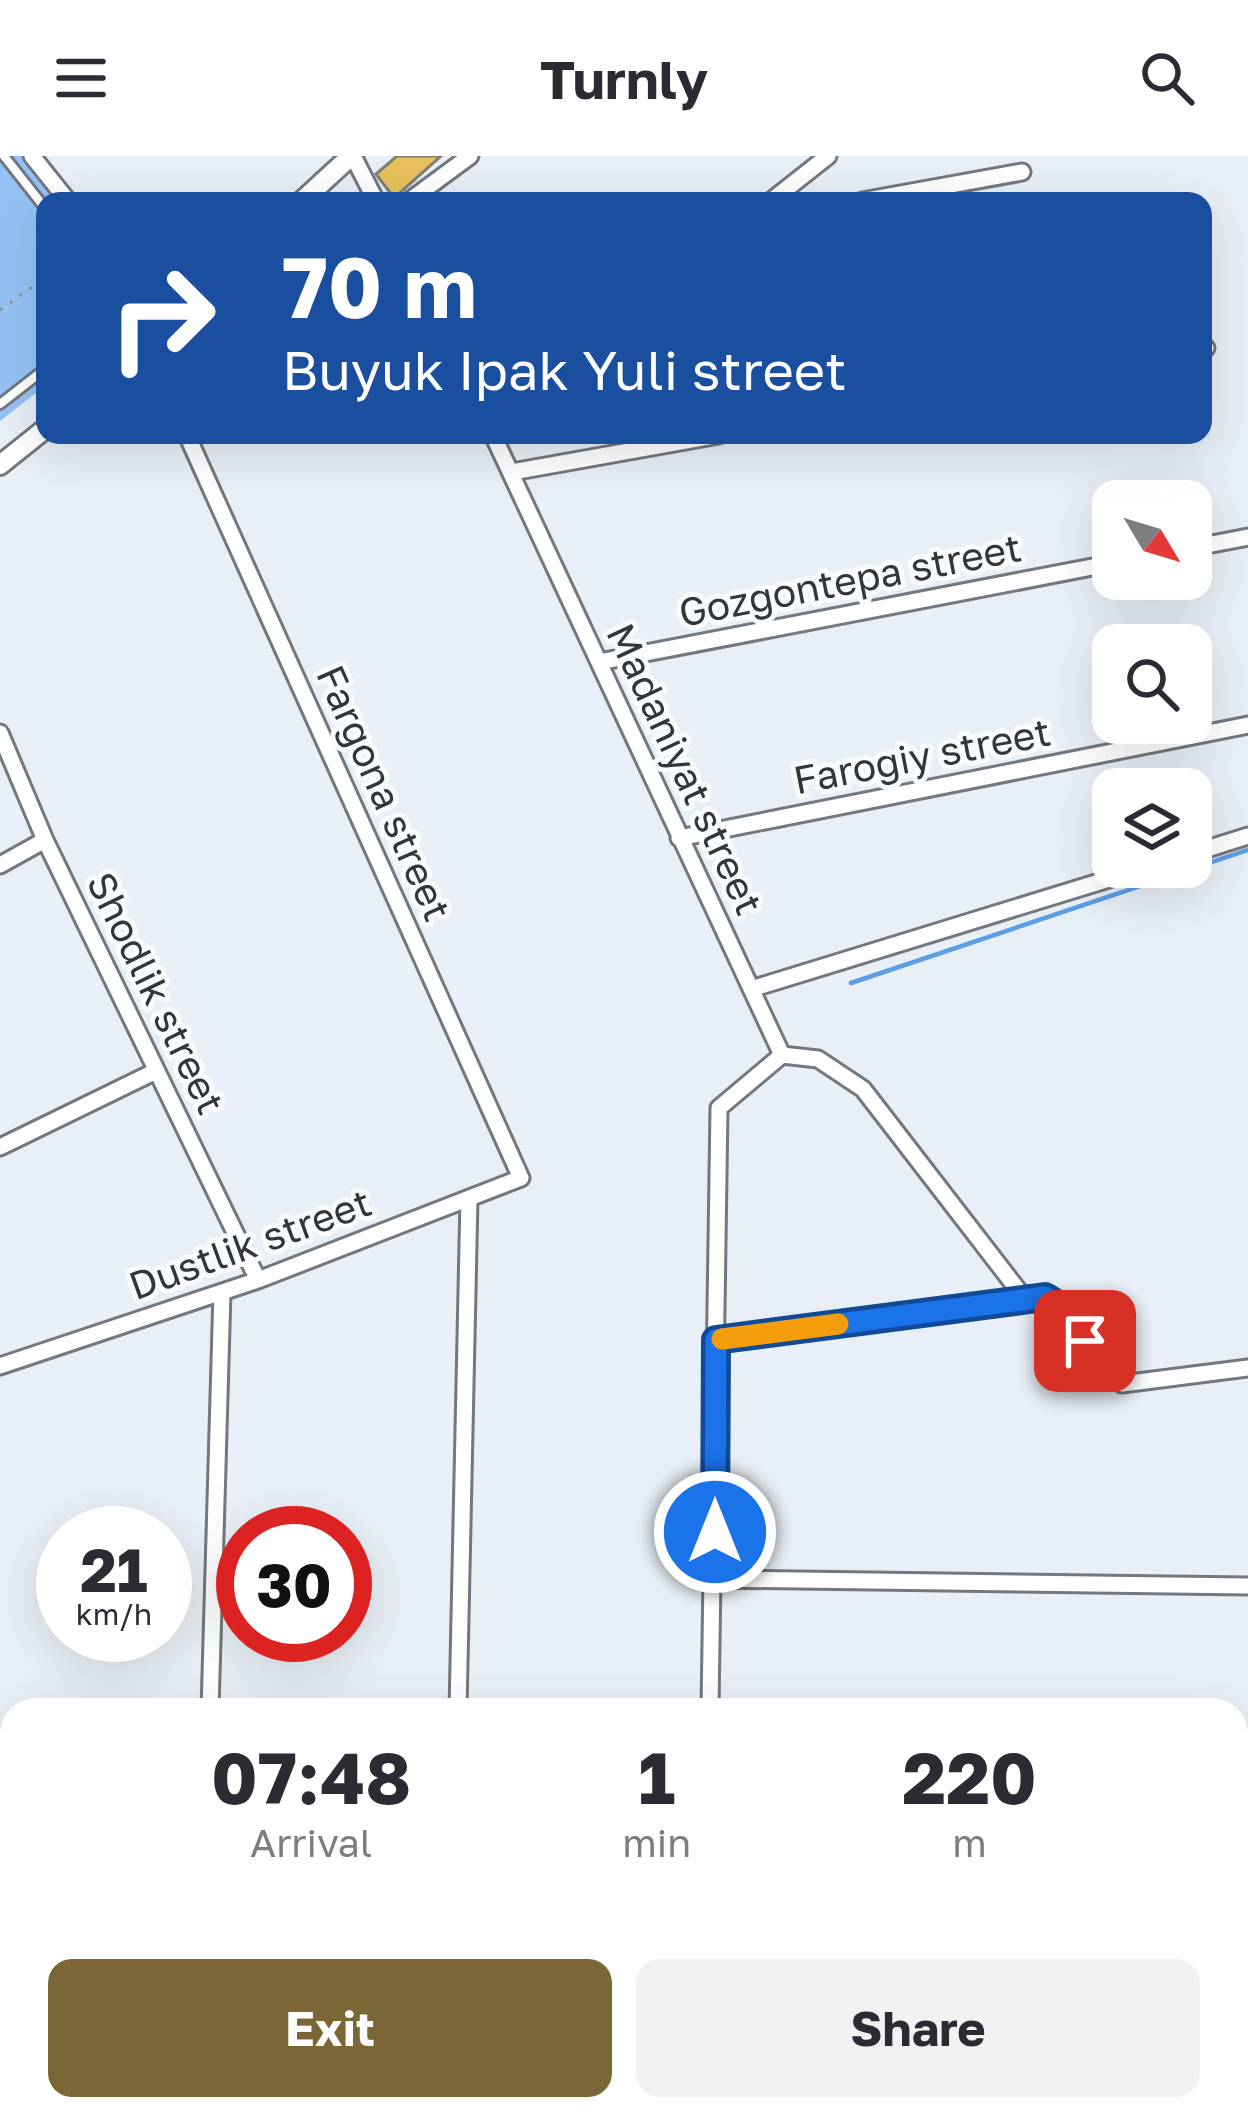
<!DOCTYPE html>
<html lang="en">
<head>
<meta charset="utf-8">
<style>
	body { margin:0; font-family:"Golos Text",sans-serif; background:#f2f2f3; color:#2b2b33; height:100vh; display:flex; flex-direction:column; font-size:45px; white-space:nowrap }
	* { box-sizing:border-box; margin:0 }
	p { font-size:39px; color:#7c7c81 }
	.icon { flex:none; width:66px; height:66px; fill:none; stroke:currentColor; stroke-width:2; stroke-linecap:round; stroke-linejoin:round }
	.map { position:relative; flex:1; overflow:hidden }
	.sheet { position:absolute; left:0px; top:1542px; width:1248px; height:423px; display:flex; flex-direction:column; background:#fff; border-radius:36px 36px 0 0; box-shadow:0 12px 48px #0002 }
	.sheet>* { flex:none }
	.top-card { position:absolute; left:36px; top:36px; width:1176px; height:252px; border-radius:24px; box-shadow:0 12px 48px #0002; background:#1a4fa0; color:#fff; overflow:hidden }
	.needle { width:78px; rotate:128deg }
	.buttons { position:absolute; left:1092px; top:324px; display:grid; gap:24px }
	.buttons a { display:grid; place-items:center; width:120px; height:120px; border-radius:24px; background:#fff; box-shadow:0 12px 48px #0002; font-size:60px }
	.speed { position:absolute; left:36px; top:1350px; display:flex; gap:24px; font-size:60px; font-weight:700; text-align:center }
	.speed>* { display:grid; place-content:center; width:156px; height:156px; border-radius:50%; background:#fff; box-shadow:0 12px 48px #0002; line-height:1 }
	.speed small { font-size:30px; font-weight:400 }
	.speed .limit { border:18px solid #d22; background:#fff; color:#111 }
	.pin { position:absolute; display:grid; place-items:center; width:102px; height:102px; color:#fff; margin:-51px; border-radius:24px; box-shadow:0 6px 18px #0006 }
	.me { position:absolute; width:132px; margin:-66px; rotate:0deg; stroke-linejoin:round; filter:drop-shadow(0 0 9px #0008) }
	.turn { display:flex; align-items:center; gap:42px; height:252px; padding:0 48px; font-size:54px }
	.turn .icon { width:156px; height:156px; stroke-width:2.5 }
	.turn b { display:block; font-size:84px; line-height:102px }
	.eta { display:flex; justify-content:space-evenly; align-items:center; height:204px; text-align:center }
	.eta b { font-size:72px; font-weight:700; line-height:84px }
	.action { display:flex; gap:24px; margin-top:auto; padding:24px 48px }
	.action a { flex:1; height:138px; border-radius:24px; background:#7a6735; color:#fff; font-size:48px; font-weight:700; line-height:138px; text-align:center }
	.action a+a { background:#f2f2f3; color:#2b2b33 }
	header { display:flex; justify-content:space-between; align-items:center; height:156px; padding:0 48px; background:#fff; font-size:54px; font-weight:700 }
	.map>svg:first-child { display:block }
</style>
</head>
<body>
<header><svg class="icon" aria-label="menu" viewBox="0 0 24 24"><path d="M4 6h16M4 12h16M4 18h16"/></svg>Turnly<svg class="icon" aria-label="search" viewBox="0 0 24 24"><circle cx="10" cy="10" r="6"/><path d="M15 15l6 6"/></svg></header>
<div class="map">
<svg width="1248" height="1963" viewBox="0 0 1248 1963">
	<rect width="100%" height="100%" fill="#e8eff6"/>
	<path fill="#95c2f4" d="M0,0H22L58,45H45V230L0,265Z"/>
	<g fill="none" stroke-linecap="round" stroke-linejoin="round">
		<path stroke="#5c9ee6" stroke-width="4.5" d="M851,827L1248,694"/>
	</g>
	<path fill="#e7c05c" stroke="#817e76" stroke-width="3" d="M397,0H441L394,42L376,18Z"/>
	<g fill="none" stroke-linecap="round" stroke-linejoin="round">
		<g stroke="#72787f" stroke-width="14">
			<path id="service" d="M4,0L45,52
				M0,248L45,213"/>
		</g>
		<g stroke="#72787f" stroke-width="21">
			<path id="minor" d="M32,0L68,45
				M353,0L376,45
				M409,45L470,0
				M771,45L828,0
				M862,45L1022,16
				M1203,192H1206
				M493,279L782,899L719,952L710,1554
				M512,316L719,279
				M1191,392L1248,381
				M599,506L1113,407
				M0,577L45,684L258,1124
				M679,682L1248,569
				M1191,698L1248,680
				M0,709L45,684
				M751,833L1148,711
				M782,899L818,903L863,933L1025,1143
				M0,991L156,915
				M716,1184L1045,1141L1058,1149L1122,1228L1248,1212
				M0,1210L258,1124L521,1022L187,279
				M715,1423L1248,1430
				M210,1554L222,1136
				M458,1554L469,1042
				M1236,1751H1248
				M620,1953L622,1963
				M200,1963V1953
				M254,1963L283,1953"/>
		</g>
		<g stroke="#72787f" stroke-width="24">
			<path id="tertiary" d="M302,45L351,0
				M0,309L45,273"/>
		</g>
		<path stroke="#8e9398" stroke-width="3" stroke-dasharray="3 9" stroke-linecap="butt" d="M0,154L45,122"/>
		<use href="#service" stroke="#fff" stroke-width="8"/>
		<use href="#minor" stroke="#fff" stroke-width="15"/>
		<use href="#tertiary" stroke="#fff" stroke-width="18"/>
	</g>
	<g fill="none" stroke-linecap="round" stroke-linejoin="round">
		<g stroke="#114b97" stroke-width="30">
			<path id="route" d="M715,1376L716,1184L1045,1141L1058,1149L1085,1185"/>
		</g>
		<use href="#route" stroke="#1a73e8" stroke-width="21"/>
		<path stroke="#f59e0b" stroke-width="21" d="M722,1183L838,1168"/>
	</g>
	<g text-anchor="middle" stroke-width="10" stroke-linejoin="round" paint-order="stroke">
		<g font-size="39" fill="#333639" stroke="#f9fcff">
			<text transform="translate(850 424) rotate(-11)" y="14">Gozgontepa street</text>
			<text transform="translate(922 600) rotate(-11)" y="14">Farogiy street</text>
			<text transform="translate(685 613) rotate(65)" y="14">Madaniyat street</text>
			<text transform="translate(384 637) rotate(66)" y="14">Fargona street</text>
			<text transform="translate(156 837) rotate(64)" y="14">Shodlik street</text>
			<text transform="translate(250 1088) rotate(-20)" y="14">Dustlik street</text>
		</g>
	</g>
</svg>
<div class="buttons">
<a><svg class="needle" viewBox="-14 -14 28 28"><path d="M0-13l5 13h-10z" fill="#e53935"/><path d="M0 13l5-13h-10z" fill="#7c7c81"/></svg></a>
<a><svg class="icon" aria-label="search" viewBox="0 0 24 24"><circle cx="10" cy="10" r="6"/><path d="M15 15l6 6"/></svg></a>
<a><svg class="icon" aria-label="layers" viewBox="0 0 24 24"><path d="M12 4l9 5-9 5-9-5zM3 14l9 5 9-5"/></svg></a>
</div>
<div class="speed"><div>21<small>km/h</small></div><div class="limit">30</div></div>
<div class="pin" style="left:1085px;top:1185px;background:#d93025"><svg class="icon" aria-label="arrive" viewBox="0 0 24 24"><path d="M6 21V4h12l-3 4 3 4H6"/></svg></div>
<svg class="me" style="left:715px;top:1376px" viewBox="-20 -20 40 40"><circle r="17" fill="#1a73e8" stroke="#fff" stroke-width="3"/><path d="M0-11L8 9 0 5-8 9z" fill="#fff"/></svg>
<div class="top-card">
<div class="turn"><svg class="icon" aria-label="right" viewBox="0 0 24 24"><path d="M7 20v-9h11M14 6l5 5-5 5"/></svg><div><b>70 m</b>Buyuk Ipak Yuli street</div></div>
</div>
<section class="sheet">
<div class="eta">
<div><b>07:48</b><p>Arrival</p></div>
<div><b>1</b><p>min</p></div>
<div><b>220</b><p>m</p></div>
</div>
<div class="action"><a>Exit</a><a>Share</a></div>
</section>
</div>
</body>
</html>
